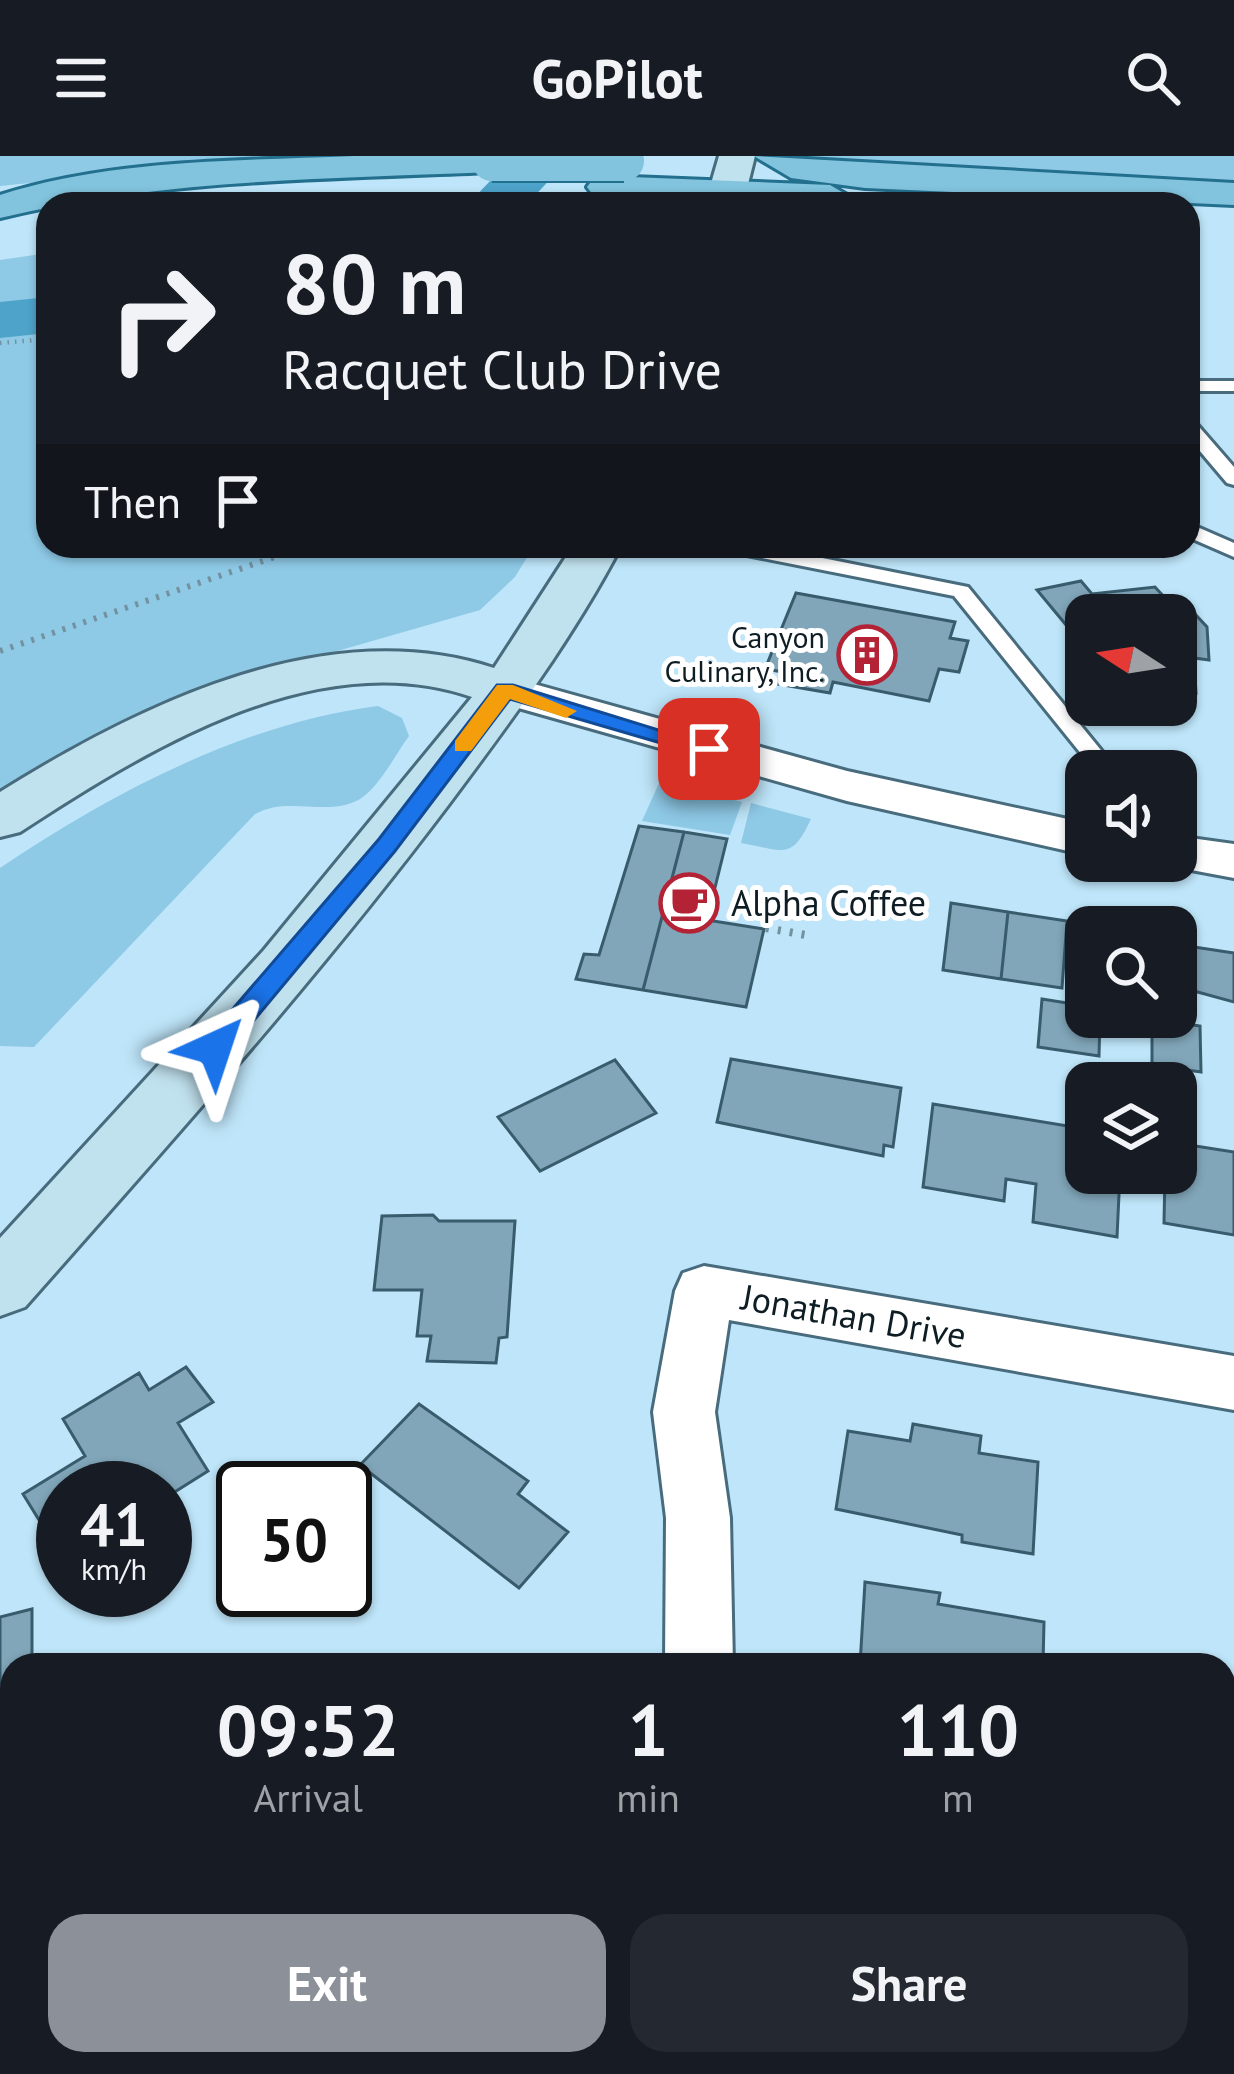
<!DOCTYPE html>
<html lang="en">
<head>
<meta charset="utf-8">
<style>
	body { margin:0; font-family:"PT Sans",sans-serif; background:#242831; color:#f1f3f6; height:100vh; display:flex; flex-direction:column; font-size:45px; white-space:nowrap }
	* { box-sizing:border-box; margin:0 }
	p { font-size:39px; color:#9ea1a6 }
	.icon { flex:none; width:66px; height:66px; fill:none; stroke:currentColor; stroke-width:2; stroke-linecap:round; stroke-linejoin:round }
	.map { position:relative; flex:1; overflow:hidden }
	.details { position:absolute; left:0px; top:1497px; width:1236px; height:423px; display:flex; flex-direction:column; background:#171b24; border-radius:36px 36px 0 0; box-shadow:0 3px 9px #0004 }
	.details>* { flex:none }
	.top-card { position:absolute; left:36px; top:36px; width:1164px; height:366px; border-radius:36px; box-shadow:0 3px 9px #0004; background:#171b24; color:#f1f3f6; overflow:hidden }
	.needle { width:78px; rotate:282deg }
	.buttons { position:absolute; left:1065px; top:438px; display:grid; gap:24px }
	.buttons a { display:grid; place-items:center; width:132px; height:132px; border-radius:24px; background:#171b24; box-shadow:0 3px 9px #0004; font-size:60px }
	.speed { position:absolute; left:36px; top:1305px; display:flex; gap:24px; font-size:60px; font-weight:700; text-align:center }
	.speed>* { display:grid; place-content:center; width:156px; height:156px; border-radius:50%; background:#171b24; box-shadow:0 3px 9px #0004; line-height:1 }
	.speed small { font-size:30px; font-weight:400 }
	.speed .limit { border:6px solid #111; border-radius:18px; background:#fff; color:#111 }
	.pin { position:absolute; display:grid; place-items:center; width:102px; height:102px; color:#fff; margin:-51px; border-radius:24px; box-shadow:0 6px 18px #0006 }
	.me { position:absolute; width:132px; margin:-66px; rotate:42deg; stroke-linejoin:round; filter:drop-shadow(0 0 9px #0008) }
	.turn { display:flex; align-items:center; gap:42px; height:252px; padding:0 48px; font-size:54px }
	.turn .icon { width:156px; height:156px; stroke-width:2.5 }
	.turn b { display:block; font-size:84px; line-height:102px }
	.then { display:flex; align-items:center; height:114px; padding:0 48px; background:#0003; gap:24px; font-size:45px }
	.eta { display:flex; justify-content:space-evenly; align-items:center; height:204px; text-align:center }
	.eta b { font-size:72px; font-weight:600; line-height:84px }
	.primary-button { display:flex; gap:24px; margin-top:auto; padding:24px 48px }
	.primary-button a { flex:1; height:138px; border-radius:36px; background:#8c9099; color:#fff; font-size:48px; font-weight:600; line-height:138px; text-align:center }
	.primary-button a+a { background:#242831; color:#f1f3f6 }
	header { display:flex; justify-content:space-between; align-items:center; height:156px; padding:0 48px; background:#171b24; font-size:54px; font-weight:600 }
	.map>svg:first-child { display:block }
</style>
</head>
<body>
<header><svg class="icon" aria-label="menu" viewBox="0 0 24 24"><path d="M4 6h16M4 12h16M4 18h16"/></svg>GoPilot<svg class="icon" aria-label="search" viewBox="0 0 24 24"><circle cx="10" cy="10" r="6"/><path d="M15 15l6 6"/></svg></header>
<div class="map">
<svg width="1234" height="1918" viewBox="0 0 1234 1918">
	<rect width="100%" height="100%" fill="#bee5f9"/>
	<path fill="#8ec9e6" d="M0,0H297L0,30Z
		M787,0H1234V32L804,8Z
		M48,97V390H534L515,421L480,454L209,532L0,643V104Z
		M378,550L402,562L409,580C395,599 380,630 360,643C327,662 289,639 255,658L34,891L0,890V712C111,637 244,567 378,550Z
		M660,625L742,646L730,679L642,665Z
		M751,647L811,663C791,706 783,694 741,687Z"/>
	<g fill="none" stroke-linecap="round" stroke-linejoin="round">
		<path fill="#4ea3ca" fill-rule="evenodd" d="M514,0H572L527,48H468Z
			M48,141V177L0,182V146Z"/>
	</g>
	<path fill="#81a6b9" stroke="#395c6d" stroke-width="3" d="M1081,425L1092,438L1155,431L1167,444L1179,441L1207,471L1209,504L1194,502L1196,537L1176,535V459H1086V493L1037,434Z
		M796,437L955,466L950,482L968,485L959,516L939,513L929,545L833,526L830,537L778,528L783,516L765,513Z
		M639,670L684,676L643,834L576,823L584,798L599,799Z
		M684,676L727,683L707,764L764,773L746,851L643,834Z
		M951,747L1008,756L1001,823L943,814Z
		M1008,756L1067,765L1062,832L1001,823Z
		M1194,791L1234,797V846L1194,835Z
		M1042,843L1086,850V861H1100L1099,900L1038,891Z
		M1152,863L1200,870L1201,916L1152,909Z
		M731,903L901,932L893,991L884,989L883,1000L717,966Z
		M615,904L656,957L540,1015L498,961Z
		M933,948L1086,973V1017H1120L1117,1081L1033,1066L1036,1028L1006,1023L1004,1045L923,1031Z
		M1176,987L1234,996V1079L1164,1067L1165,1017H1176Z
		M433,1059L439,1065H515L507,1181L499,1182L496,1207L427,1205L431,1180H417L422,1134H374L382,1060Z
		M186,1211L213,1246L178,1267L208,1315L165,1342V1332H63V1403L23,1338L85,1300L63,1263L139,1217L149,1234Z
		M419,1248L528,1325L518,1338L568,1376L519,1432L360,1309Z
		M913,1268L981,1280L979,1297L1038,1306L1033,1398L962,1386V1379L836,1353L848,1275L910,1285Z
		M865,1426L940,1437L938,1448L1044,1466L1043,1509H860Z
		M32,1453V1509H12V1627L0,1629V1461Z
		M7,1702L12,1704V1853L0,1846V1713Z
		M280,1908H409L404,1918H281L276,1915Z"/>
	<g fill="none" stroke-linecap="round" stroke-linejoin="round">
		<g stroke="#486c7d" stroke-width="6">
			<path id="lane" d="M1188,225H1234V235H1188Z
				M1188,263L1194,265L1234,311V329L1227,327L1188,281Z
				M1188,367L1234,387V401L1188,381Z
				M722,390H762L968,431L1118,615H1095L954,440L732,396Z"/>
		</g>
		<g stroke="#486c7d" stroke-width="6">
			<path id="street" d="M505,520L847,615L1086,667V699L847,645L490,544L483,534L490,524Z
				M1176,680L1234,688V722L1159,708L1176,705Z
				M704,1110L1234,1200V1254L729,1164L715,1256L730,1362L733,1509H665L666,1362L653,1256L675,1135L683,1117Z
				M566,1908H645L641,1918H562Z"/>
		</g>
		<g stroke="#486c7d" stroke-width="6">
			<path id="secondary" d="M719,0H755L743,48H705Z
				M573,390H621C573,482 511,565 449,648C317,823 170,987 25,1151L0,1160V1082L264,794L472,541C317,487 146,594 20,676L0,681V636C141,548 326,457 494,512Z"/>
		</g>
		<g stroke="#236f8e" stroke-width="6">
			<path id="primary" d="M354,0H507L510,5L492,16C327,23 158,23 0,62V39C111,3 238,5 354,0Z
				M754,0L1234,27V49L865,32L791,22Z
				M606,20L830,29L849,40L843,48L593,39L587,31L593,23Z"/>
		</g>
		<path stroke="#7491a0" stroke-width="4.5" stroke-dasharray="1.5 6" stroke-linecap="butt" d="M0,187L48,183"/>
		<path stroke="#7491a0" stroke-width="6" stroke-dasharray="3 8" stroke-linecap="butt" d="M0,495L298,393"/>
		<path stroke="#7491a0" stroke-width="8" stroke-dasharray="3 9" stroke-linecap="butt" d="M766,772L806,779"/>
		<use href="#lane" fill="#fff" fill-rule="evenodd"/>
		<use href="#street" fill="#fff" fill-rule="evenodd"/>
		<use href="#secondary" fill="#c0e1ee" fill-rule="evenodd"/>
		<use href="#primary" fill="#82c3dd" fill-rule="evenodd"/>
		<g stroke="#236f8e" stroke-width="44" stroke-linecap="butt">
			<path id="primary-bridge" d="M492,5H624"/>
		</g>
		<use href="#primary-bridge" stroke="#82c3dd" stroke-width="40"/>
	</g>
	<path fill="#1a73e8" stroke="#114b97" stroke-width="3" d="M497,529H513L720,593L709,601L510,543L395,695L225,899H206V884L379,683Z"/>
	<path fill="#f59e0b" d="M497,529H513L577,555L566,562L510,543L471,595H455V585Z"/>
	<defs>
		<g id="building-ring" transform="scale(3)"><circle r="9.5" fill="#fff" stroke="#b42236" stroke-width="1.5"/><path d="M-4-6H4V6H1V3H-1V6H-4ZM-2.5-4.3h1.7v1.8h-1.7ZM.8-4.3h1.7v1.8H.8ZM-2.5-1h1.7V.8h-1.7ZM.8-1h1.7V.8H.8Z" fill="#b42236"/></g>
		<g id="cafe-ring" transform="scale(3)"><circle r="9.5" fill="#fff" stroke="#b42236" stroke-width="1.5"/><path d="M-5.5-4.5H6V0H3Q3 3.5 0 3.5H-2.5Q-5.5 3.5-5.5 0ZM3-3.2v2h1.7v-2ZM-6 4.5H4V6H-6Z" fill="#b42236"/></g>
	</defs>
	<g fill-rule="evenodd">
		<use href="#building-ring" x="867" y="499"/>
		<use href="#cafe-ring" x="689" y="747"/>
	</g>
	<g text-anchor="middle" stroke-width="10" stroke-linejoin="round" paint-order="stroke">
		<g font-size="30" fill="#0e1d24" stroke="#fff" text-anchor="end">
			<text x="825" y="492">Canyon<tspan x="825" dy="34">Culinary, Inc.</tspan></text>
		</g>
		<g font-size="36" fill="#0e1d24" stroke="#fff" text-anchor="start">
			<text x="731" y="760">Alpha Coffee</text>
		</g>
		<g font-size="36" fill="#0e1d24" stroke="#fff">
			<text transform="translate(854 1160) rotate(10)" y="13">Jonathan Drive</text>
		</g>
	</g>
</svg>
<div class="buttons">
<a><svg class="needle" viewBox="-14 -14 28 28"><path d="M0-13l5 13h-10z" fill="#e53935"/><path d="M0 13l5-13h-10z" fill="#9ea1a6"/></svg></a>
<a><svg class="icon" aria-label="sound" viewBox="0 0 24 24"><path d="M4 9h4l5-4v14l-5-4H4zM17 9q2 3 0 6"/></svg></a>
<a><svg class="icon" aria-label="search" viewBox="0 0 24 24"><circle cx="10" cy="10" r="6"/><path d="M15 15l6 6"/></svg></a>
<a><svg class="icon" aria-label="layers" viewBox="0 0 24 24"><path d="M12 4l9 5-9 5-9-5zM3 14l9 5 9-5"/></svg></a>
</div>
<div class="speed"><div>41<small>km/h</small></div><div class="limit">50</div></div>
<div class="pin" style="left:709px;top:593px;background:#d93025"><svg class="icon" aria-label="arrive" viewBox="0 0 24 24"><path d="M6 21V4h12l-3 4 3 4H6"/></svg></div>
<svg class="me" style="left:215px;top:892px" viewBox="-20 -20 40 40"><path d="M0-17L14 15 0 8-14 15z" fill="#1a73e8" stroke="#fff" stroke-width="4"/></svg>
<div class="top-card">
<div class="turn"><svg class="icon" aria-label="right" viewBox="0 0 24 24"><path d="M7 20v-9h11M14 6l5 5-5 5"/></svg><div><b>80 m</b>Racquet Club Drive</div></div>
<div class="then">Then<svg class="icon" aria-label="arrive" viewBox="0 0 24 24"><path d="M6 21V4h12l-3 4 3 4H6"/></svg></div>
</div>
<section class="details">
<div class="eta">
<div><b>09:52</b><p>Arrival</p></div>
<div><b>1</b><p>min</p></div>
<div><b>110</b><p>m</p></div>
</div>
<div class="primary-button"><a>Exit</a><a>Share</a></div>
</section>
</div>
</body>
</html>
